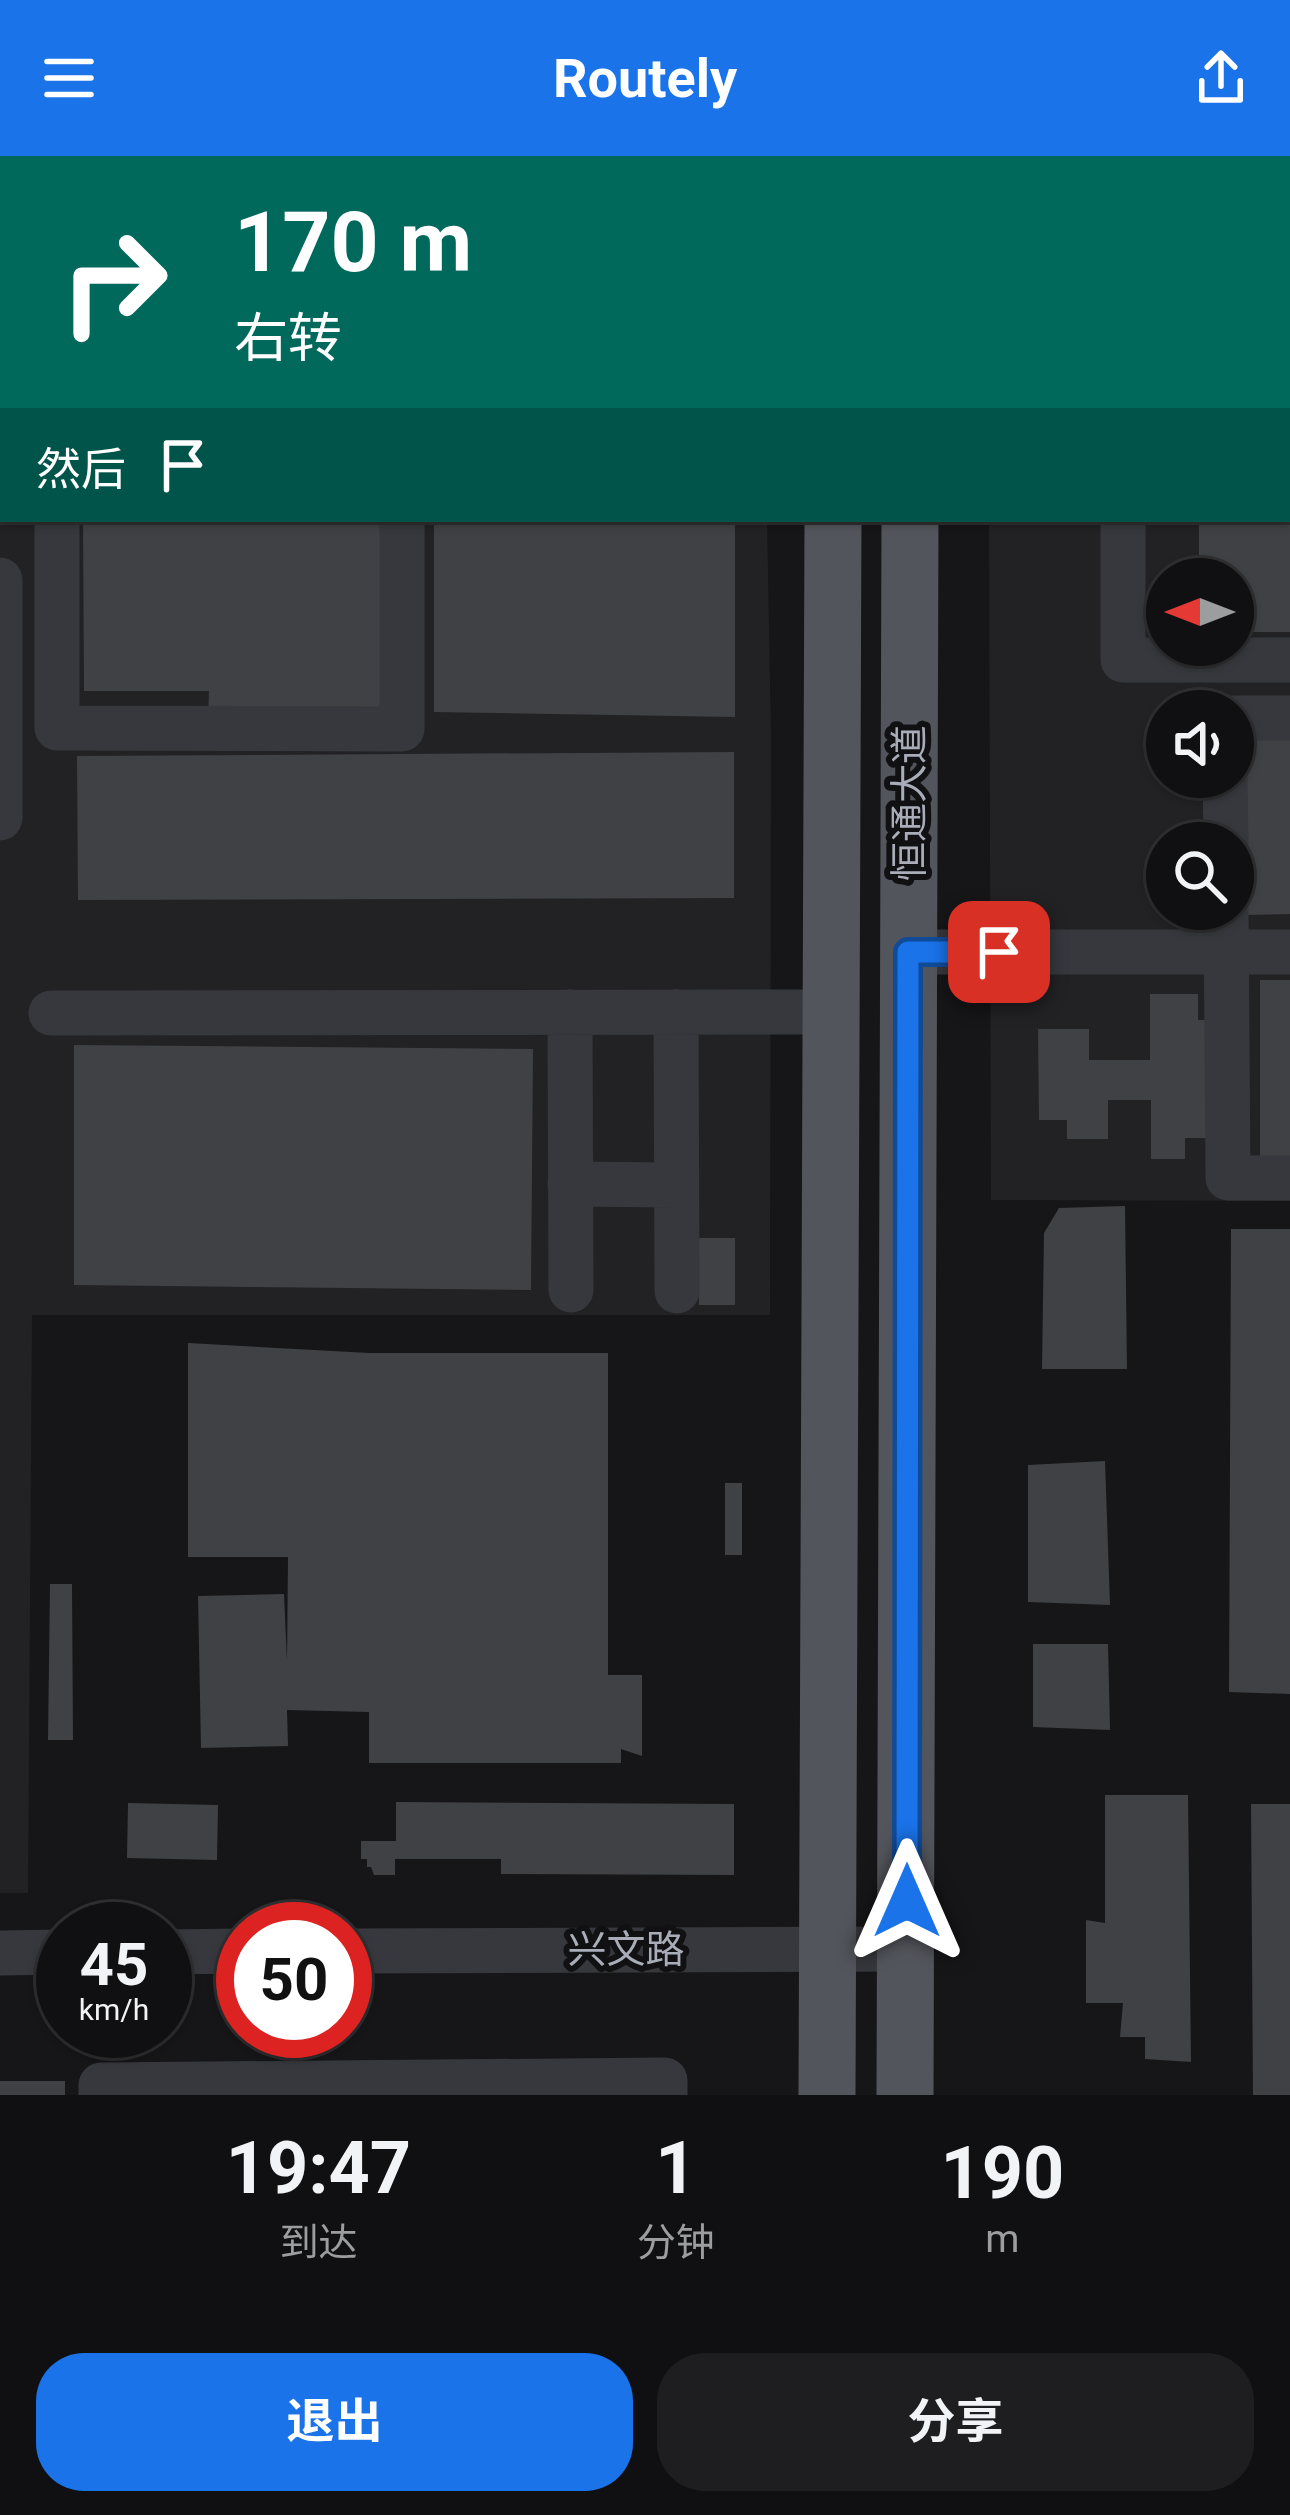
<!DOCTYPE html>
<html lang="zh">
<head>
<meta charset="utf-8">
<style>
	body { margin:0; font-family:Roboto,"Noto Sans SC",sans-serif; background:#1e1e20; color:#f1f3f6; height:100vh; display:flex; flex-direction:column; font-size:45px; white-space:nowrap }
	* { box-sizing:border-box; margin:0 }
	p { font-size:39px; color:#9c9d9f }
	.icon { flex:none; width:66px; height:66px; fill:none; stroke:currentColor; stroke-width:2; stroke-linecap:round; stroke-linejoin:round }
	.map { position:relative; height:1939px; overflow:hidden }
	.sheet { display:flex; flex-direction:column; background:#101012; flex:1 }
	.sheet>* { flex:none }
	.top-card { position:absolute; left:0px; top:0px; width:1290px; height:366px; box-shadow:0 3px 9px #0004,0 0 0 3px #303032; background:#00695c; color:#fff; overflow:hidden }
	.needle { width:78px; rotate:270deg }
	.tools { position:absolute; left:1146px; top:402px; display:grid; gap:24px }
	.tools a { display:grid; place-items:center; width:108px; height:108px; border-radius:50%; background:#101012; box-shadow:0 3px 9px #0004,0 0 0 3px #303032; font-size:60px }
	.speed { position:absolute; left:36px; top:1746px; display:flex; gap:24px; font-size:60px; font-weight:700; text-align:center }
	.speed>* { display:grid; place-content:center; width:156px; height:156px; border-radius:50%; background:#101012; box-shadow:0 3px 9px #0004,0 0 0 3px #303032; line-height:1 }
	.speed small { font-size:30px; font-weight:400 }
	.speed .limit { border:18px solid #d22; background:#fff; color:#111 }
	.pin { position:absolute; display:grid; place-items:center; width:102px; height:102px; color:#fff; margin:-51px; border-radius:24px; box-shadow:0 6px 18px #0006 }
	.me { position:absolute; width:132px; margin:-66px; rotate:0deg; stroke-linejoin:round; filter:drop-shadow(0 0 9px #0008) }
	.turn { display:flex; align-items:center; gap:42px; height:252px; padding:0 36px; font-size:54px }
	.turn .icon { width:156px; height:156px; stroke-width:2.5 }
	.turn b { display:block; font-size:84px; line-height:102px }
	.then { display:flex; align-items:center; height:114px; padding:0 36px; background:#0003; gap:24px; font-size:45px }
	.eta { display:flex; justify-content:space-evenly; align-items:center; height:204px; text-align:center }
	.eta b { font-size:72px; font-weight:700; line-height:84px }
	.action { display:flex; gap:24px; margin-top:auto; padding:24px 36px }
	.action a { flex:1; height:138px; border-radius:48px; background:#1a73e8; color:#fff; font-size:48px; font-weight:700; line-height:138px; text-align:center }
	.action a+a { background:#1e1e20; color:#f1f3f6 }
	header { display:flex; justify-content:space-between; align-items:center; height:156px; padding:0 36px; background:#1a73e8; color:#fff; font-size:54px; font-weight:700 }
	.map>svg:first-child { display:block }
</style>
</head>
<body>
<header><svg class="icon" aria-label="menu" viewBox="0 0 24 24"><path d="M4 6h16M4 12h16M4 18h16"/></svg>Routely<svg class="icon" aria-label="share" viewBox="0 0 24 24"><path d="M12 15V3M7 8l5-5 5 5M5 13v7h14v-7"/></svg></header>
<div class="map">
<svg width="1290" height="1939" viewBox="0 0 1290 1939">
	<rect width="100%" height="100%" fill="#161618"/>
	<path fill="#222225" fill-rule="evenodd" d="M0,0H761L3,3V363H767L771,582L770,1159H32L28,1737H0Z
		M989,0H1290V1045L991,1044L989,363H1287V3ZM1167,423H1233V489H1167ZM1167,555H1233V621H1167ZM1167,687H1233V753H1167Z"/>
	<path fill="#404145" d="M83,363H396L383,567L208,565L209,535H84Z
		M434,363L735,367V561L434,556Z
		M1199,363H1290V476H1233V423H1199Z
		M1290,577V758L1247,759L1244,578Z
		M734,596V742L78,744L77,600Z
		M1260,824H1290V1001H1260Z
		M1150,838H1198V864H1217V982H1185V1003H1151V944H1108V983H1067V964H1039L1038,873H1089V904H1150Z
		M74,889L533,893L531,1134L74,1129Z
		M1125,1050L1127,1213H1042L1044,1077L1059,1052Z
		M1231,1073H1290V1538L1229,1536Z
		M699,1082H735V1149H699Z
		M188,1187L369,1197H608V1519H642V1600L621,1593V1607H369V1556L287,1554L288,1590L201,1592L198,1440L284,1438L287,1505L288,1401H188Z
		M1105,1305L1110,1449L1028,1446V1309Z
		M725,1327H742V1399H725Z
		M50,1428H72L73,1584H48Z
		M1033,1488H1108L1110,1574L1033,1571Z
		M1105,1639H1188L1191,1906L1145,1903V1881H1120L1123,1847H1086V1764L1105,1767Z
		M396,1646L734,1648V1719L501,1718V1703H395V1719H374L371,1711H367V1703H361V1685H396Z
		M128,1647L218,1649L217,1704L127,1702Z
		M1251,1648H1290V1939H1253Z
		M0,1925H65V1939H0Z"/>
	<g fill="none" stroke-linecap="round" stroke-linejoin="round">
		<path stroke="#37383d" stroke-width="45" d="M1287,59H1290
			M0,165L2,0
			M57,363V572L402,573V363
			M1123,363V504H1290
			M0,424V662
			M1233,562H1290
			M1225,621L1226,687
			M1226,753L1228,1022H1290
			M908,796H1290
			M570,856L571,1134
			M676,856L677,1135
			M51,857L832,856
			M570,1028L676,1029
			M345,1795L907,1793
			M165,1796L243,1795
			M0,1797L63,1796
			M101,1939V1929L665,1924V1939"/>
		<path stroke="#53555c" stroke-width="57" d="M912,0V3
			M835,3V0
			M827,1939L833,363
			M905,1939L910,363"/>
	</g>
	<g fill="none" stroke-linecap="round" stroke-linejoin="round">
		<g stroke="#114b97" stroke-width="30">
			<path id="route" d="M907,1745L908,796H999"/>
		</g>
		<use href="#route" stroke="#1a73e8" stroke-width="21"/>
	</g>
	<g text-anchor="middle" stroke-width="12" stroke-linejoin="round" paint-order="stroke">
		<g font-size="39" fill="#a8adb8" stroke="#111113">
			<text transform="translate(909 647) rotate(-90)" y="14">恒通大道</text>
			<text x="626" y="1807">兴文路</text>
		</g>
	</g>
</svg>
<div class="tools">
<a><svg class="needle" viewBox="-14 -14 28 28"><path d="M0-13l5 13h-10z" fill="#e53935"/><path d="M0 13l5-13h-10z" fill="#9c9d9f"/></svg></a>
<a><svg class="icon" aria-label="sound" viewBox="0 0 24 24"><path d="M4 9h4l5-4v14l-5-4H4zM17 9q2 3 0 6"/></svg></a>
<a><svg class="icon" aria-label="search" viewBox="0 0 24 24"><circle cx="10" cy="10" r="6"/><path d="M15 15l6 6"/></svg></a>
</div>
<div class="speed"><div>45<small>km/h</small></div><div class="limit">50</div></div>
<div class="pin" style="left:999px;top:796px;background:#d93025"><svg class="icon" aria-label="arrive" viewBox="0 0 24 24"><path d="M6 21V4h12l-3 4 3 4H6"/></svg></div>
<svg class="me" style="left:907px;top:1745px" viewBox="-20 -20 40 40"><path d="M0-17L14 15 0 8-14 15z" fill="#1a73e8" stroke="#fff" stroke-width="4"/></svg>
<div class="top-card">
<div class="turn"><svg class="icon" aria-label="right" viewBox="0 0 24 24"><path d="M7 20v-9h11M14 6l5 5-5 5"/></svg><div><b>170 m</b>右转</div></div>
<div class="then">然后<svg class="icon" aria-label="arrive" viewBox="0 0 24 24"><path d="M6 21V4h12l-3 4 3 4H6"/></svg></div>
</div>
</div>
<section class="sheet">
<div class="eta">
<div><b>19:47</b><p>到达</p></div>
<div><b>1</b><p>分钟</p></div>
<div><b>190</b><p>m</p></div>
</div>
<div class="action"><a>退出</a><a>分享</a></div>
</section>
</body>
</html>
